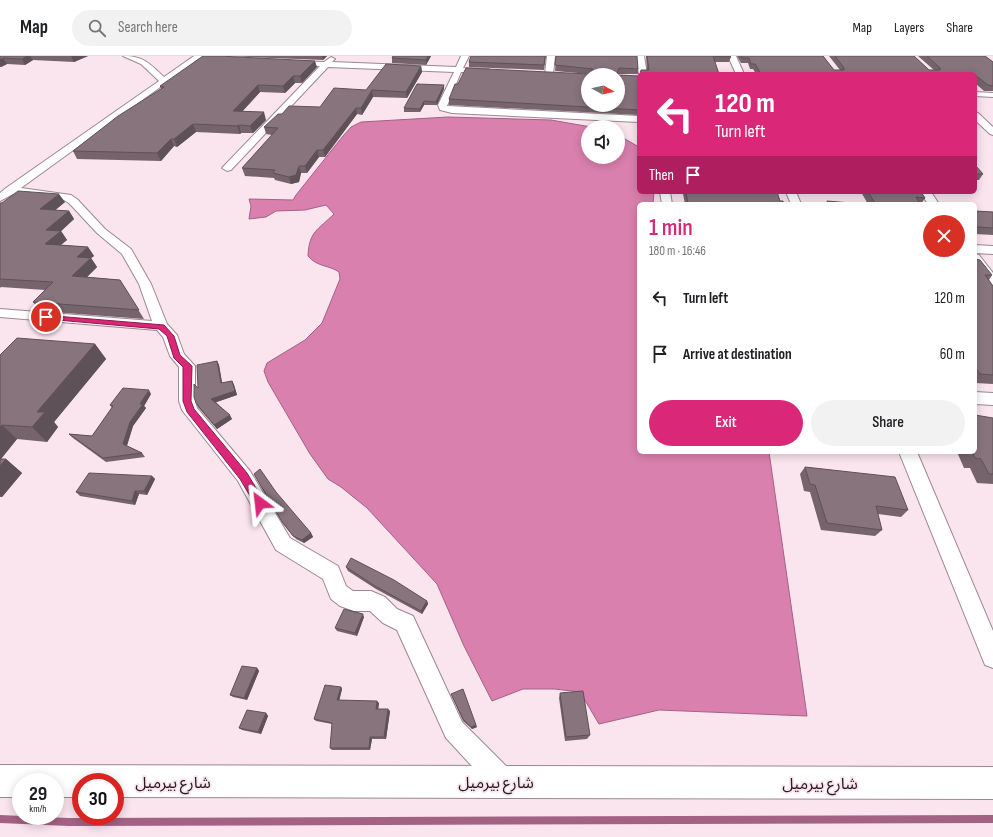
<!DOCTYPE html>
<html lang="en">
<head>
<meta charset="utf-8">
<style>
	body { margin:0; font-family:"Sofia Sans Condensed","Noto Sans Arabic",sans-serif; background:#f2f2f2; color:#202124; height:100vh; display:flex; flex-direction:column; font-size:15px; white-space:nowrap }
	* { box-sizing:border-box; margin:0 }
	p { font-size:13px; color:#757577 }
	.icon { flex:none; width:22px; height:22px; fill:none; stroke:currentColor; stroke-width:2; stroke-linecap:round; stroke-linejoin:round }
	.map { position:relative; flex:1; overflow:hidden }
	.details { position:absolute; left:637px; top:146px; width:340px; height:252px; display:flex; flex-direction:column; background:#fff; border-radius:6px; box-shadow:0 2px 10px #0003 }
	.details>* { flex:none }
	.guide { position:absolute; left:637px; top:16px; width:340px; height:122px; border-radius:6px; box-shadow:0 2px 10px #0003; background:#db2777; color:#fff; overflow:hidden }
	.needle { width:26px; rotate:98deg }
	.fabs { position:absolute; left:581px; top:12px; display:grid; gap:8px }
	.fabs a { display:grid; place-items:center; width:44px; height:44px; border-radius:50%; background:#fff; box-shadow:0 2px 10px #0003; font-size:20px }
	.speed { position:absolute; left:12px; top:717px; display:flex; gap:8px; font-size:20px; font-weight:700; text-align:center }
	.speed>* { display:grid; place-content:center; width:52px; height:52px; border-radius:50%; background:#fff; box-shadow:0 2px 10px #0003; line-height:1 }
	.speed small { font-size:10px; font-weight:400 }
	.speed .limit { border:6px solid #d22; background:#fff; color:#111 }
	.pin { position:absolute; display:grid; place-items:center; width:34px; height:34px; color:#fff; margin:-17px; border:2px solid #fff; border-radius:50%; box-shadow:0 1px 4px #0007 }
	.me { position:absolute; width:44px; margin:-22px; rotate:330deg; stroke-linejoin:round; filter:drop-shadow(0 0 3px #0008) }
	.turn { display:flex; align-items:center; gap:14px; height:84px; padding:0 12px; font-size:18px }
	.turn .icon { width:52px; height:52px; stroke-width:2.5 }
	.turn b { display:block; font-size:28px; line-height:34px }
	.then { display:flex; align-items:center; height:38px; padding:0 12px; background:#0003; gap:8px; font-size:15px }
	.round { display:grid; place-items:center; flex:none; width:42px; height:42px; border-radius:21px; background:#f2f2f2 }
	.summary { display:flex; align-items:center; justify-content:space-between; height:68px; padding:0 12px }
	h1 { font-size:24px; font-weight:600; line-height:30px; color:#db2777 }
	.cta { display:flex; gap:8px; margin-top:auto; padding:8px 12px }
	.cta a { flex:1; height:46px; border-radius:24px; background:#db2777; color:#fff; font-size:16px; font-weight:600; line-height:46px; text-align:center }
	.cta a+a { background:#f2f2f2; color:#202124 }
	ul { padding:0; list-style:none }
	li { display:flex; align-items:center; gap:12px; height:56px; padding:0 12px }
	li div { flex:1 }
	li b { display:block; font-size:15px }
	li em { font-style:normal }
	header { display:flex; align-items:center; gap:24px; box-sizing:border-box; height:56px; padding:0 20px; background:#fff; border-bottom:1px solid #e0e0e0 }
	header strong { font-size:19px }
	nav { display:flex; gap:22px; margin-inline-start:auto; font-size:14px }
	.search { width:280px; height:36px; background:#f2f2f2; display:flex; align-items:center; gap:10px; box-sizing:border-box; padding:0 14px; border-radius:22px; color:#757577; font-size:15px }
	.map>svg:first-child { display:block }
</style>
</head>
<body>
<header>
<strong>Map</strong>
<div class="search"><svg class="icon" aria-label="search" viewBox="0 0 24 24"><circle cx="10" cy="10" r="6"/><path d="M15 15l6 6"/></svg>Search here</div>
<nav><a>Map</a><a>Layers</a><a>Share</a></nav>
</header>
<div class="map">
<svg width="993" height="781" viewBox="0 0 993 781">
	<rect width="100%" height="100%" fill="#fae4ee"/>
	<path fill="#da80ae" stroke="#a36283" d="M448,61L551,64L591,71H588V101H618V79L639,91V136H654L653,148H639V396H769L807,660L659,654L599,668L580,636L555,633H523L492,645L464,590L437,528L367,452L341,431L328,423L310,398L268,326L264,315L267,307L305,284L322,267L340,223L339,216C329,209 317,211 308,200C309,175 318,174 334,158L326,149L305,154L276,155L266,161L249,163L251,150L249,143L293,144L296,139L343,80L351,71L361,66Z"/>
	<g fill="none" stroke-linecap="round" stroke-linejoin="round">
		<path fill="#a36283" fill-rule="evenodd" d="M0,759L68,762L993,759V767L68,770L0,767Z"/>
		<g stroke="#9c8891" stroke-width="2">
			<path id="minor" d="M123,0C144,0 150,8 164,21L194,0H203L21,132L71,139L77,143L105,173L131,193L151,228L167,268L177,279L184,298L195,310V345L197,352L250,415L290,482L338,510L346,530L353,535H371L385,541L397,553L413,560L462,666L513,717L517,726L513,735L504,739L495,735L446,682L397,574L383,567L370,555H354L340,550L331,543L323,523L276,494L238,425L182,354L179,345V311L170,300L163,281L157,274L0,261V253L152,265L139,228L122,198L97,177L69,147L64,144L13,138L0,145V137L6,132L159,25L141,8Z
				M461,0H469L463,12L488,13L492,15L488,17L461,16L447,50L639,60V66L452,57L440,54L438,49L454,16L328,11L231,114L227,115L222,112L320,10L293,9L289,7L290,5L324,6L331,1L335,3L332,6L456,11Z
				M547,0H555L553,18L549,20L545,18Z
				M636,0H644L647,18H639Z
				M728,0H736L744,18H736Z
				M975,36L993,37V41L975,40Z
				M975,56L978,57L993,71V79L990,78L975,64Z
				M660,136H670L672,148H662Z
				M786,136H796L801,148H791Z
				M920,136H931L939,148H928Z
				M975,189L993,190V198L975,197Z
				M975,198L979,199L993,217V230L988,229L975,211Z
				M975,336L993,337V349L975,348Z
				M899,396H917L993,575V612L985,609Z"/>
		</g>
		<g stroke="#9c8891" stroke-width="2">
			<path id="tertiary" d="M0,709L993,711V743L115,741V726H81V741H55V726H21V741H0Z"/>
		</g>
		<use href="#minor" fill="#fff" fill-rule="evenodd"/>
		<use href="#tertiary" fill="#fff" fill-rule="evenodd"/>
	</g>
	<path fill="#75646c" d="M0,0H88L74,6L33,4L25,9L7,8L1,11H0Z
		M227,0H327L323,4Z
		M393,0H431L426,9L392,7V2Z
		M546,0L544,14L469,11V6Z
		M556,0L638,13V18H618L619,19L639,20V59L449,49V43L589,18L555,15Z
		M646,0H730L731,1L729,6H715L647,14Z
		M737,0H823L834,14H840L829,0H914L929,14H934L918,0H985L993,6V35H984L975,27V18H756L753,13H750L748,7H741Z
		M421,10L422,16L407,42L373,41L362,59L357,58L325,101H319L307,117H301L299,126L291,128L275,124L274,122L245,120L242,112L272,79L266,78L264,71L282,58L320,51L366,34Z
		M317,11L302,27H295L285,37L260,36L242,56L266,64L253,77H241L240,78L196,76L177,91L174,90L161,105L77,103L73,95L161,33L160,30Z
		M444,29V33L437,49H424L420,56H404V52Z
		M975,109L983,118L979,124H975Z
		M681,136H777L780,145L784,148H685L683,138H681Z
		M861,136H921L925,142L921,148H868Z
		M65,146L55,154L69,155L74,163L61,175L67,184L61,189L88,191L94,200L91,202L97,211L87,221L120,224L144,263L40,255L33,246L45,234L1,231L0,232V147Z
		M975,155L993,156V179L975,178Z
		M975,203L992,219L989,224L993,230V328L975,327Z
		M95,288L106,303L54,366L58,371L47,386L17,383L1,403H6L22,417L2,441H0V299Z
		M217,305L219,309L222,327L232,325L234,329L237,339L216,346L232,363L217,373L198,351L196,347L198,332Z
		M151,338L144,350L146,352L133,370L127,390L142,397L145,401L106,406L73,382L69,378L92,380L112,352L110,349Z
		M993,362V428L977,427L970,412H964L957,396H975Z
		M805,411L908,454L901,461L878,458L882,474L875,480L821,474L810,436L804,435L800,418Z
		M152,420L155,423L147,439L139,438L135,449L80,440L76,436Z
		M256,422L311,477L313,481L304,487L296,483L283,468Z
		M346,511L427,545L428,548L422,558L376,533L348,515Z
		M364,561L357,580L337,575L335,572Z
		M257,612L259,615L247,644L233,641L230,639Z
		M341,631L342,633L339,644L379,647L378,653L390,655L386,683H372L370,694H332L330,692L332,668L316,665L314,663Z
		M560,637L590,679L587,683L565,685L559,642Z
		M451,638L476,669L477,671L472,673L463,665Z
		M266,657L268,660L261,678L242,674L239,672Z"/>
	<path fill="#5f5158" d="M27,0H30L33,4L25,9L22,3Z
		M71,0H88L74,6Z
		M322,0H327L323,4Z
		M428,0H431L426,9V4Z
		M3,2L7,8L1,11L0,9V4Z
		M315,5L317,11L302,27L300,20Z
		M421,10L422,16L407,42L406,36Z
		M293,20L295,27L285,37L283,30Z
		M258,29L260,36L235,63L233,55Z
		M444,29V33L437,49L436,46Z
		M372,34L373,41L362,59L361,52Z
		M424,45V49L420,56V53Z
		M356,52L357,58L325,101L323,94Z
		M264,56L266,64L253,77L250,70Z
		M193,68L196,76L177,91L174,83Z
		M239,69L241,77L240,78L237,70Z
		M171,83L174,90L161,105L157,97Z
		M317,94L319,101L307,117L305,110Z
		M299,110L301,117L299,126L291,128L289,121Z
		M59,138L65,146L46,162L40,153Z
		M69,155L74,163L59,177L61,175L67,184L51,196L45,188L46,174Z
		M88,191L94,200L91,202L97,211L79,229L72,220L77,201Z
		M95,288L106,303L54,366L58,371L47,386L32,371L37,356Z
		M217,305L219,309L223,332L221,327Z
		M232,325L234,329L237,339L214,347L211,343Z
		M149,334L151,338L144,350L146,352L133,370L126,392L123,388L130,366L140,348Z
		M230,359L232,363L217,373L214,369Z
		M2,369L17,383L0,404V371Z
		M6,403L22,417L2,441L0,439V410Z
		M152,420L155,423L147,439L144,435Z
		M135,435L139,438L135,449L132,445Z
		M311,477L313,481L304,487L302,484Z
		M427,545L428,548L422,558L421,555Z
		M363,558L364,561L357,580L355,577Z
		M257,612L259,615L247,644L244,642Z
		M341,631L342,633L339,646L337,644Z
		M377,645L379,647L378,655L376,653Z
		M388,653L390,655L386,683L384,681Z
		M266,657L268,660L261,678L258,676Z
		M476,669L477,671L472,673L471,671Z
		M370,681L372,683L370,694L369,692Z"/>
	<path fill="#88747d" stroke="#5f5158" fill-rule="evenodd" d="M0,0H27L22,3L3,2L0,4Z
		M203,0H219L315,5L300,20H293L283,30L258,29L233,55L264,56L250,70L239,69L237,70L193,68L174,83H171L157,97L73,95L118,60L164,31L160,30Z
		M393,0H428L426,4L392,2Z
		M471,0H545L544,9L469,6Z
		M556,0H637L638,13L619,12L617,18L619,19L639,20V54L449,43L455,28H458L466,12L589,18L593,13L555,9ZM588,19H618V49H588Z
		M647,0H730L731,1L713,0L719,18H640L641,14H649Z
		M741,0H823L834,14H844V12L835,0H914L929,14H940V12L927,0H985L993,6V30L988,29L976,20H975V18H761L755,8H751L749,2H742Z
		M386,8L421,10L406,36L372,34L361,52H356L323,94H317L305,110H299L296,119L289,121L273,117L275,114L242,112L278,72L264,71L278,58H282L289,50L320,51L334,32L366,34Z
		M417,28L444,29L436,46L424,45L420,53L404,52Z
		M975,109L983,118H975Z
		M18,135L59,138L40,153L69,155L46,174L61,175L45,188L88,191L77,201L91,202L72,220L120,224L139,254L33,246L53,226L0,223V147H2Z
		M686,136H777L780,145H783L784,148H688Z
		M868,136H921L925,142L916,141L920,148H887L875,147Z
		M827,145L851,147V148H828Z
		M975,155L993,156V172L977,171L975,169Z
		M975,203L980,204L992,219H985L993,230V319L980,318L975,311Z
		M17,282L95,288L37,356H45L32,371L2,369L0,371V299Z
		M217,305L221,327L232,325L235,335L211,343L230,359L214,369L196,347L194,341V328L198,332L197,309Z
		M123,332L149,334L140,348H143L130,366L123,388L142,397L103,402L69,378L92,380L113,350L110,349Z
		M975,359L993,362V418H989L981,403L975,402L972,396H975Z
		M0,403H6L0,410Z
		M805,411L895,421L908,454L876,450L882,474L827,467L815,429L810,428Z
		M260,413L276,436L311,477L302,484L293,480L281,464L254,418Z
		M89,417L152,420L144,435H135L132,445L76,436Z
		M351,502L394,524L427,545L421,555L375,530L346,511Z
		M344,553L363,558L355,577L335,572Z
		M242,610L257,612L244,642L230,639Z
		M325,629L341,631L337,644L377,645L376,653H388L384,681H370L369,692H330L332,667L314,663Z
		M463,633L476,669L471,671L463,663L451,638Z
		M583,635L590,679L566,681L560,637Z
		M247,654L266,657L258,676L239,672Z"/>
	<path fill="#db2777" stroke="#8e194d" d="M43,259L164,269L174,280L180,299L192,310L191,345L194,353L247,417L265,447L263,450L260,451L256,450L240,423L187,356L183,345V311L174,302L167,280L159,273L46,263H43Z"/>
	<g text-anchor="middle" stroke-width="3.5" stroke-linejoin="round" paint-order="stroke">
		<g font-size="16" fill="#241c20" stroke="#fae4ee">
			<text x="173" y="732">شارع بيرميل</text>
			<text x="496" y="732">شارع بيرميل</text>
			<text x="820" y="733">شارع بيرميل</text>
		</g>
	</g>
</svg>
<div class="fabs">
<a><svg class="needle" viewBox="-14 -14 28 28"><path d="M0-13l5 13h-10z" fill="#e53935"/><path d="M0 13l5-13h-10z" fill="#757577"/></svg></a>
<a><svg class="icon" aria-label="sound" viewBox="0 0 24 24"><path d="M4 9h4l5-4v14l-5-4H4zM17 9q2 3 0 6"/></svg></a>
</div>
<div class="speed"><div>29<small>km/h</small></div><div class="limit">30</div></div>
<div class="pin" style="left:46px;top:261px;background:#d93025"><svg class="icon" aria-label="arrive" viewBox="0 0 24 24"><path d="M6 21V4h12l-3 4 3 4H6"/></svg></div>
<svg class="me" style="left:260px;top:447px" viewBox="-20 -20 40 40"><path d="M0-17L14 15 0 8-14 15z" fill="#db2777" stroke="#fff" stroke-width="4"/></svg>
<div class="guide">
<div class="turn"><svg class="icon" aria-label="left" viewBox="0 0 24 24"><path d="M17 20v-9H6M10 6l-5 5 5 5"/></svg><div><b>120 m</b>Turn left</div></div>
<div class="then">Then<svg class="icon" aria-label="arrive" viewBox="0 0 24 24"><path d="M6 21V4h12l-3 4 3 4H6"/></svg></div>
</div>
<section class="details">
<div class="summary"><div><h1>1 min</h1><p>180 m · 16:46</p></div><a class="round" style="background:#d93025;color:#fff"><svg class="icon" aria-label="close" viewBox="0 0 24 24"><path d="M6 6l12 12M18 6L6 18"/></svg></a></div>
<ul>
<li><svg class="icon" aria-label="left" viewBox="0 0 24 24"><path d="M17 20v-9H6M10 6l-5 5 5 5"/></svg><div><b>Turn left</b></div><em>120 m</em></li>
<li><svg class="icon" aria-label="arrive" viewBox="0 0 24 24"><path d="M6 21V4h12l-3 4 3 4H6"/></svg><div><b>Arrive at destination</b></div><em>60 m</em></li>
</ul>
<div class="cta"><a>Exit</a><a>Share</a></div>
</section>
</div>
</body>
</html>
